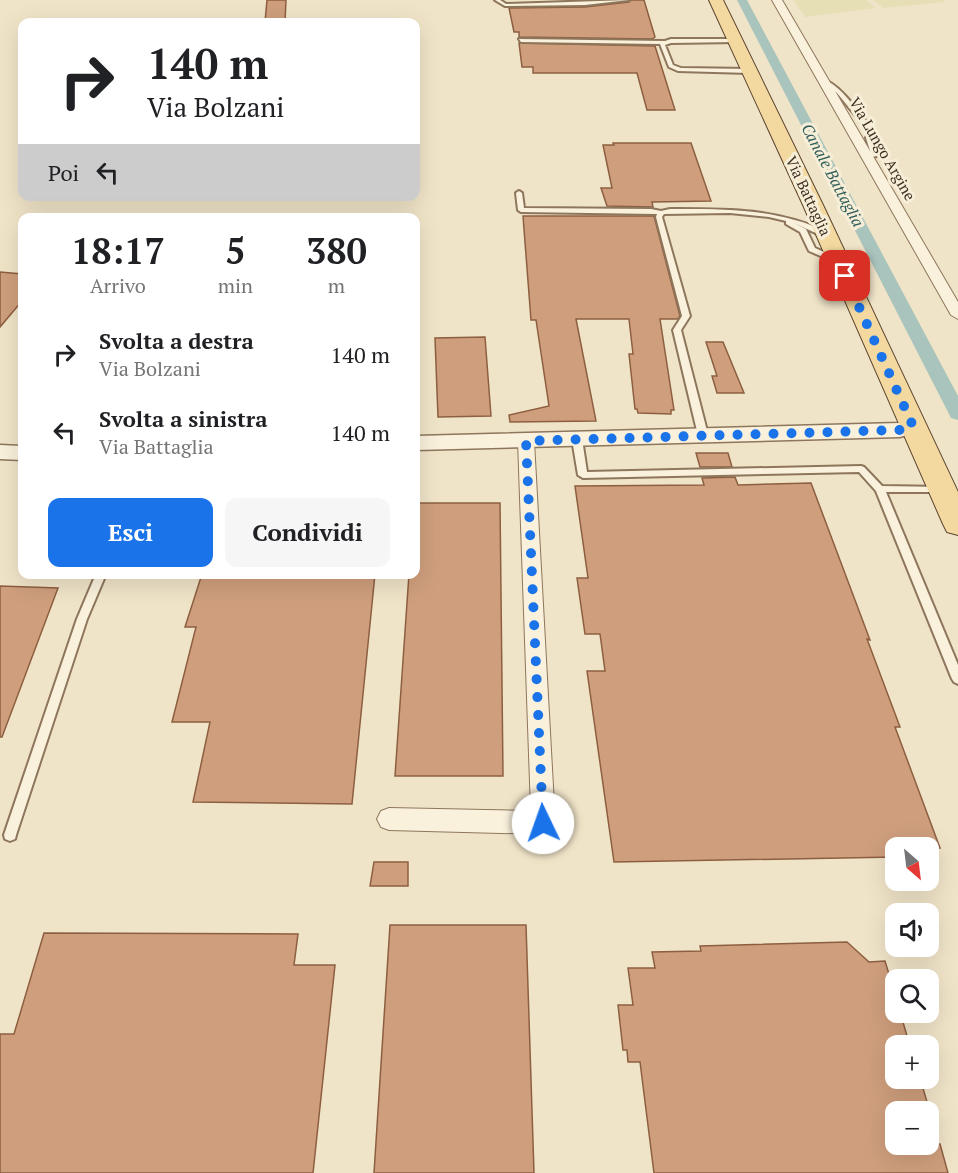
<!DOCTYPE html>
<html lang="it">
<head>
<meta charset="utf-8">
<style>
	body { margin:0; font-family:"PT Serif",serif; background:#f6f6f6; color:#202124; height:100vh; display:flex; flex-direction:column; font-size:22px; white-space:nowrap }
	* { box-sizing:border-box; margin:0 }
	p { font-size:20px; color:#757577 }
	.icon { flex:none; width:33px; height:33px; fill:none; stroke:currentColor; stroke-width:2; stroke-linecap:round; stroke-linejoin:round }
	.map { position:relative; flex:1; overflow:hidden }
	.drawer { position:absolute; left:18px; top:213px; width:402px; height:366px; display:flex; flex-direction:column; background:#fff; border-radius:12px; box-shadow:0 6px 24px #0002 }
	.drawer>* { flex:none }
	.guide { position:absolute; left:18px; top:18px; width:402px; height:183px; border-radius:12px; box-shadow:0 6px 24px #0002; background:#fff; color:#202124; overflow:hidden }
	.needle { width:39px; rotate:152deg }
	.controls { position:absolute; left:885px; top:837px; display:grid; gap:12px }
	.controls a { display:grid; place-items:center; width:54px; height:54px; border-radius:12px; background:#fff; box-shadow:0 6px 24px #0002; font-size:30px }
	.pin { position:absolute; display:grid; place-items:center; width:51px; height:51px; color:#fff; margin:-26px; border-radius:12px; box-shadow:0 3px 9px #0006 }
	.me { position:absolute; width:66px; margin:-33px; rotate:357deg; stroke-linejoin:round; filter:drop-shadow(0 0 4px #0008) }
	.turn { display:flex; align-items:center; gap:21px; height:126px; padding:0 30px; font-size:27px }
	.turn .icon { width:78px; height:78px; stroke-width:2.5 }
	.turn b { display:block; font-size:42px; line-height:51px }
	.then { display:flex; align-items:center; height:57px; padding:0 30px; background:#0003; gap:12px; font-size:22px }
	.eta { display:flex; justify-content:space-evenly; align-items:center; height:102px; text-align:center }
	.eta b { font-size:36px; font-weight:800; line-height:42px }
	.primary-button { display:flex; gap:12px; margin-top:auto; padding:12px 30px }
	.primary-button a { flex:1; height:69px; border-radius:12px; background:#1a73e8; color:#fff; font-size:24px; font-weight:800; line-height:69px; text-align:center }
	.primary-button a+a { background:#f6f6f6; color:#202124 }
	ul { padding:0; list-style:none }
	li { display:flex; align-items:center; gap:18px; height:78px; padding:0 30px }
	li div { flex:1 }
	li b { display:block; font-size:22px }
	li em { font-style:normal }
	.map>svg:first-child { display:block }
</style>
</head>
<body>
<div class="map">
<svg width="958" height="1173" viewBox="0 0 958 1173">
	<rect width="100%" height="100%" fill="#f0e4c8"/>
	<path fill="#e6deb5" d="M794,0H866L876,8L805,17Z
		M873,0H944L945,2L883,8Z"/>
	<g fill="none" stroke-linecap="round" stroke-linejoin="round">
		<path fill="#a9c4bc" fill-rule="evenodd" d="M737,0H747L958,396V420L951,418L949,414Z"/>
	</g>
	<path fill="#cf9f7d" stroke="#8d5f41" stroke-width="1.5" d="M267,0H286L285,22H265Z
		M631,0H644L655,37L652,39L519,37V32H514L509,8L585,7L629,2Z
		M519,43L655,46L675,110H647L637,73H533V67H522Z
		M613,143H691L711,201L652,202L653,207L607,206L601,188H612L603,145H614Z
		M523,216H654L680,316L678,319H660L674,410H671V414L638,413L637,409H635L629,354H633L629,319H576L596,421L510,422L509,415L549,406L536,320H531Z
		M0,272L22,274V301L0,327Z
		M485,337L491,416L438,417L435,338Z
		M706,342H723L744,393H717L712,376H717Z
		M696,453H728L732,467H700Z
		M735,477L738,485L811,483L870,640L867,639L900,727H895L940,848H896V857L614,862L587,671H605L600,634H585L577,578H588L575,486L704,485L702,478Z
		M416,503H500L503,776H395L409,574H416Z
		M202,574H375L352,804L193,802L210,722H172L196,627H185Z
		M0,586L58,588L2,737H0Z
		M374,862H408V886H370Z
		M390,925H526L534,1173H374Z
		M44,933L298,934L294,965H335L313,1173H0V1034H14Z
		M847,942L869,962L885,961L896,997V1012H900L910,1046H896V1078H920L930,1112H896V1144H940L948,1173H654L640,1062H628L627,1050H623L618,1005H633L628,968H655L652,952L701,951L700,946Z"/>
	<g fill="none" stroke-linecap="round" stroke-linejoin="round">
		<g stroke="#8d765c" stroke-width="4">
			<path id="service" d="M495,0H500L506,4L629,0L585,5L505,6Z
				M519,39L665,41L671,39H736L738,42L671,43L665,45L673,65L681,68L750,69L753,71L750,73L678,71L669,67L660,44L521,42Z
				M823,80C839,82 863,118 874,131L872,138L877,156L866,158V156L871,154L866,138L869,132L837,93L823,82Z
				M519,191L522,193L524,208L651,209L661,211L670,209C726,209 775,208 828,232V236H822L794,223L806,229L815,248L842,260L835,262L809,251L800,232L786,224V221L769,217L730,213L664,214L662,217L690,316L681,330L708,435L703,438L698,435L673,330L682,316L656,217L657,214L521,212L518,210L516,193Z
				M577,436L582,439L587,472L861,466L864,467L882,486L945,487L947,489L942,492H886L958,665V684L954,682L952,679L876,491L859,472L583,478L578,475L572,439Z
				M96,574H106L87,619L16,835L15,839L10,841L5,839L4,835L77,619Z"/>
		</g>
		<g stroke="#8d765c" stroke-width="2">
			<path id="minor" d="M772,0H782L958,302V319L951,315Z
				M526,435L532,437L534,441L555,823L551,831L543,834L389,830L381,827L377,819L381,811L389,808L531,811L518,441L520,437Z"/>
		</g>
		<g stroke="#8d765c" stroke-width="3">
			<path id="tertiary" d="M913,419L920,421L923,426L920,431L900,437L416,450V436L899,423Z
				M0,445L22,446V460L0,459Z"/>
		</g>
		<g stroke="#5b4430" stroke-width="2">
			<path id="primary" d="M709,0H723L823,205L958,492V535L947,532L943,524L803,205Z"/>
		</g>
		<use href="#service" fill="#faf1dc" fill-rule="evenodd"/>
		<use href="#minor" fill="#faf1dc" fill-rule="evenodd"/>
		<use href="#tertiary" fill="#faf1dc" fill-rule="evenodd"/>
		<use href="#primary" fill="#f3d9a0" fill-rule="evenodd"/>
	</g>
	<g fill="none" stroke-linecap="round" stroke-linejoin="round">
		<path stroke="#1a73e8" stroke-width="10" stroke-dasharray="0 18" d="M543,823L526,441L900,430L913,426L845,276"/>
	</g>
	<g text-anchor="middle" stroke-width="6" stroke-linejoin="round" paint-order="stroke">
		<g font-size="15" fill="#3d2e20" stroke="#f7eed8">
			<text transform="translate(882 149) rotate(60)" y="5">Via Lungo Argine</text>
			<text transform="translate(808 196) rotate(65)" y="5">Via Battaglia</text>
		</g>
		<g font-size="16" font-style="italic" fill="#2f5d5a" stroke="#f7eed8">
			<text transform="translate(833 175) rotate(62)" y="6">Canale Battaglia</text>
		</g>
	</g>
</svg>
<div class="controls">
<a><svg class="needle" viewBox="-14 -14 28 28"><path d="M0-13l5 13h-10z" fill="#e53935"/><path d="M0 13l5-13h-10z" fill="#757577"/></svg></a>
<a><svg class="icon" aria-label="sound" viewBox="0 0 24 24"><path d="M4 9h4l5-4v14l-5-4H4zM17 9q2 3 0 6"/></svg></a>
<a><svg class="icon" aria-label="search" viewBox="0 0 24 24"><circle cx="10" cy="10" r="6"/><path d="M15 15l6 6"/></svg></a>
<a>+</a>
<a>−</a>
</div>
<div class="pin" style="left:845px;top:276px;background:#d93025"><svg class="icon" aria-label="arrive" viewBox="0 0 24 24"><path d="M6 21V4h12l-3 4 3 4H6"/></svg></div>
<svg class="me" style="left:543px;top:823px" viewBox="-20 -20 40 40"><circle r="19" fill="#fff"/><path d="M0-13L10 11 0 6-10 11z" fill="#1a73e8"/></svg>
<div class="guide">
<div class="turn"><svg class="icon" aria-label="right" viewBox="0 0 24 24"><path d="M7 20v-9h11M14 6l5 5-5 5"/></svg><div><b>140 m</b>Via Bolzani</div></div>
<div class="then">Poi<svg class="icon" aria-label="left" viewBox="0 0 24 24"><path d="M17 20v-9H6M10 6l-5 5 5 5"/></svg></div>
</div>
<section class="drawer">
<div class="eta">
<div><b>18:17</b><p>Arrivo</p></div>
<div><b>5</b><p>min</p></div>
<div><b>380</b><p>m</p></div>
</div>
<ul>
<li><svg class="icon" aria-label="right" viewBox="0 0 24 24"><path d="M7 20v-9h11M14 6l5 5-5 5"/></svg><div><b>Svolta a destra</b><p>Via Bolzani</p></div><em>140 m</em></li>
<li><svg class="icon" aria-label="left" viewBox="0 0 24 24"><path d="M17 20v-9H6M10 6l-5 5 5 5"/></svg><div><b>Svolta a sinistra</b><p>Via Battaglia</p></div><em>140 m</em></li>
</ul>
<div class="primary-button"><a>Esci</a><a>Condividi</a></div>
</section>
</div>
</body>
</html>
